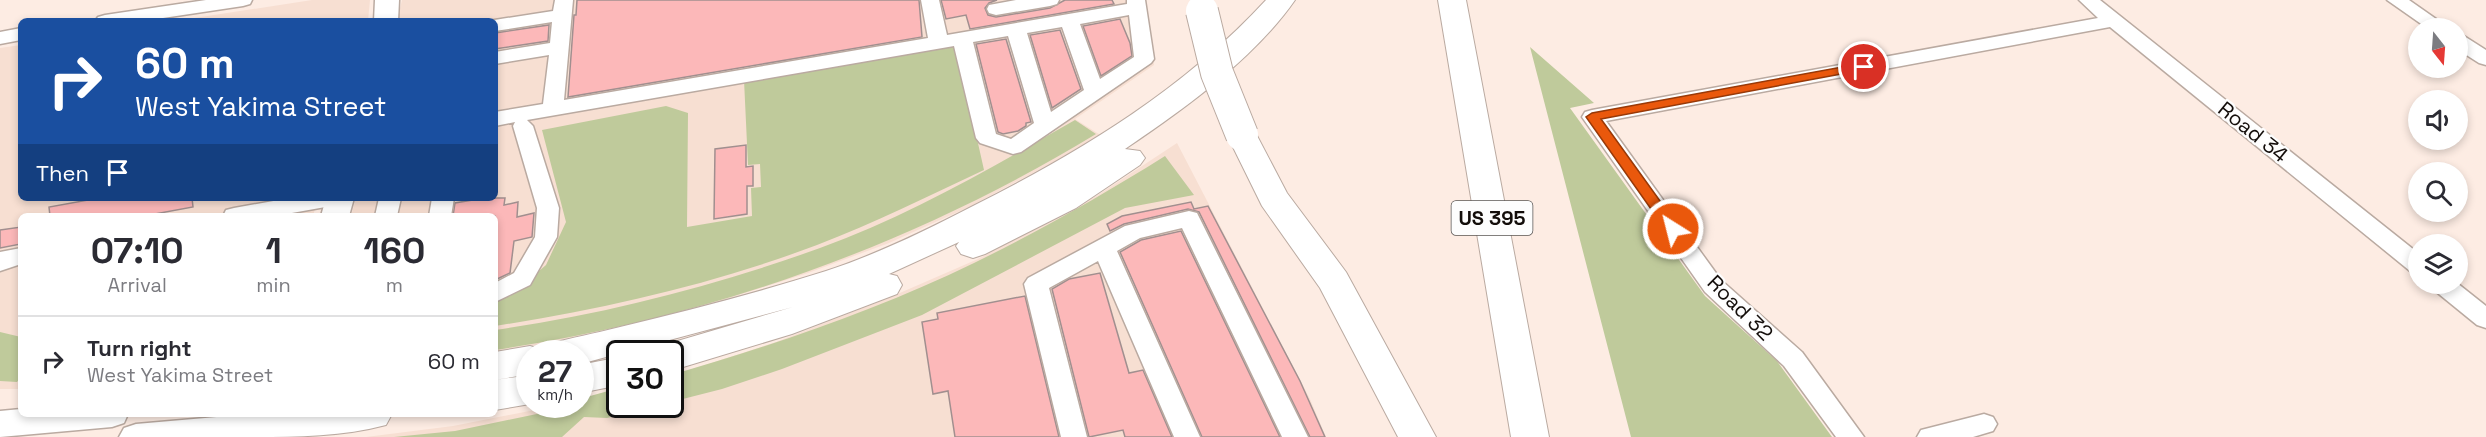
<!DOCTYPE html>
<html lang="en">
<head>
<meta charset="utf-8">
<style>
	body { margin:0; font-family:"Space Grotesk",sans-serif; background:#f7f7f7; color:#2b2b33; height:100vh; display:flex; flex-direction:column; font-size:22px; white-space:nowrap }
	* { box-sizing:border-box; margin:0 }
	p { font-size:20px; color:#7c7c81 }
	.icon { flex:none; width:33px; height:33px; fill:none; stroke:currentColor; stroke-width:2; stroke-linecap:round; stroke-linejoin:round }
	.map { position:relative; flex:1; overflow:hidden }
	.panel { position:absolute; left:18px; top:213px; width:480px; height:204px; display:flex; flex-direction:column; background:#fff; border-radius:9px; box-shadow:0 3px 9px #0003 }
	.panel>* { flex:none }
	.hud { position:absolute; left:18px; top:18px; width:480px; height:183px; border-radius:9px; box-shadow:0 3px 9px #0003; background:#1a4fa0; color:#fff; overflow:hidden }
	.needle { width:39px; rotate:163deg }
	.controls { position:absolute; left:2408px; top:18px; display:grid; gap:12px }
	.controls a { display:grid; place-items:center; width:60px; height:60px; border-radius:50%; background:#fff; box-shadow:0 3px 9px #0003; font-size:30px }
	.speed { position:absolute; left:516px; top:340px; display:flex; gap:12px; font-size:30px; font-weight:700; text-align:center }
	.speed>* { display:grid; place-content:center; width:78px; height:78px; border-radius:50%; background:#fff; box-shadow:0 3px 9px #0003; line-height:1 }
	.speed small { font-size:15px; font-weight:400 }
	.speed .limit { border:3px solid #111; border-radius:9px; background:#fff; color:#111 }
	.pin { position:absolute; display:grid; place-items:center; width:51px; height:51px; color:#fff; margin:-26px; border:3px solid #fff; border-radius:50%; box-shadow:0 2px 6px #0007 }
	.me { position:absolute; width:66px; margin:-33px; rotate:324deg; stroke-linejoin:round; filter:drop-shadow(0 0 4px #0008) }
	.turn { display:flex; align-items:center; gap:21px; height:126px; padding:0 18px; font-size:27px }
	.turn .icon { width:78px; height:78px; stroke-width:2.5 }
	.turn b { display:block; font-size:42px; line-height:51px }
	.then { display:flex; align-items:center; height:57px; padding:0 18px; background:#0003; gap:12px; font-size:22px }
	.eta { display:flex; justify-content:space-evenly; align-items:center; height:102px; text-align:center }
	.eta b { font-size:36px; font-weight:700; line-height:42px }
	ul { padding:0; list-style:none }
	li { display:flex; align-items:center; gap:18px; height:90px; padding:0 18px; border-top:2px solid #e1e1e2 }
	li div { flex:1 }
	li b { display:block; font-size:22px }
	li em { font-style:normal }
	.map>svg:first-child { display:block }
</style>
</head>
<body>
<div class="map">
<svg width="2486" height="437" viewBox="0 0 2486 437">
	<rect width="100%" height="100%" fill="#fdece3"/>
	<path fill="#f7dfd2" d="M312,0H370L368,21H175Z
		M402,0H1146L1154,65L1075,119L1102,136L969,207L889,243L808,273L717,302L612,330L495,353V216H351L356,198H495V21H397Z
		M21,45V198H318L313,216H21V389H0V48Z
		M1177,143L1310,399L1326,437H366L453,426L560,405H580L581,400L619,390L620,405H670L671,376L776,342L886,299L978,259L1098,195Z"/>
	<path fill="#bfca9b" d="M956,45L984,170C929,196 874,223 817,245C714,284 604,309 495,326V300L510,296L546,265L566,222L542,130L666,106L688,113L687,227L752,216L751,188L761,187L760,164L748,165L744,80Z
		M1530,47L1594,103L1570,108L1705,296L1777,361L1832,437H1631Z
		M1075,120L1096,134C914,245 706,319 495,350V330C605,314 715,286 820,248C909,216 993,167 1075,120Z
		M1165,156L1194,195L1125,208L922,315L782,369L722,389L671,402V375C774,345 877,310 974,263C1039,231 1103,195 1165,156Z
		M0,332L21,337V377L17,382L0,381Z
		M619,388L620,405H661L607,418L584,417L562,437H394L455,431L580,405L581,400L583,398Z"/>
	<path fill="#fcb8b9" stroke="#a18f8f" stroke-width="1.5" d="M577,0H919L922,37L568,97L574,15H576Z
		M941,0H997L989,3L985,8L988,15L996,17L1050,8L1065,0H1112L1114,4L970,29L966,15L946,19Z
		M1120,19L1130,43L1132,56L1101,76L1083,26Z
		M549,25L548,41L495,49V33Z
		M1060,30L1081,89L1052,108L1030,35Z
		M1006,39L1031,122L1026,123V126L1018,131L1003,134L998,132L976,44Z
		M746,145V167L753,166V186H747V214L714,219L715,149Z
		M99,198H192L193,207L144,216H50L49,207Z
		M472,198H505L504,205L518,202L517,217L534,213L532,237L514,241L510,273L495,280V216H453L455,203L472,200Z
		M1191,202L1194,209L1208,206L1300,381L1325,437H1310L1199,212L1188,209L1124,224L1110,231L1107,224L1122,216Z
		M21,227V244L0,248V230Z
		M1181,231L1280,437H1202L1120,252L1141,240Z
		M1100,273L1129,373L1143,370L1172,437H1125L1123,430L1089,437L1052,289L1069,279Z
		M1025,296L1059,437H955L948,391L933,394L922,322L938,319L937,313Z"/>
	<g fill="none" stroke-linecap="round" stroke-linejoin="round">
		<g stroke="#baaaa1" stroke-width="3">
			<path id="minor" d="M206,0H252L250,4L243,6L143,21H95L98,17L105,15Z
				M555,0H573L564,100L928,38L921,0H939L947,35L1127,4V0H1145L1154,59L1151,63L1021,152L1013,154L980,143L976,138L954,46L527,120L533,126L559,208L557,237L530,285L495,302V283L514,273L535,237L537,208L513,126L515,122L495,126V112L543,104L549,55L495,64V52L550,43L552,22L495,31V21H488L553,11ZM1129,15L1134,57L1100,79L1080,24ZM1062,27L1084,90L1051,112L1027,33ZM1008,36L1034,123L1011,139L996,134L973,42Z
				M1016,0H1059L1057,4L1050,6L996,15L989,13L987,9L989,5Z
				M2079,0H2100L2418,253V273L2410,271L2110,27L1606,121L1721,280L1802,352L1864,437H1836L1784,366L1705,292L1582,117L1585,112L1592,110L2098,18Z
				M2387,0H2409L2449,28H2427Z
				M21,28V40L0,44V32Z
				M2457,34L2464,36L2486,50V65L2479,63L2457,49Z
				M290,198H342L339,203L331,206L275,216H223L226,210L234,208Z
				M379,198H401L397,216H375Z
				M432,198H454L451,216H429Z
				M1189,211L1197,213L1200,219L1308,437H1282L1182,228L1140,238L1117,251L1200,437H1174L1098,261L1049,288L1087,437H1061L1024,284L1028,278L1125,226Z
				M21,248V264L0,271V252Z
				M2457,283L2486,306V328L2477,325L2434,290L2430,284Z
				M1984,414L1993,417L1997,424L1993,431L1973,437H1917L1921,430Z"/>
		</g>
		<g stroke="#baaaa1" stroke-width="3">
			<path id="major" d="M375,0H399L398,21H374Z
				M326,198H354L349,216H321Z
				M21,409V414H128L124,423L112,427L0,437V411Z
				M251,414H283L274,437H119L124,428L136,424Z"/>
		</g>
		<g stroke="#baaaa1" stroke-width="2">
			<path id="highway" d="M1266,0H1295C1255,58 1183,110 1125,149L1140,151L1145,158L1140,165L1076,208L985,254L973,258L961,254L956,246L959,242L889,274L897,276L902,285L897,294L792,334L670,371V354H653L657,347L793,307L580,364V354H530V374L495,380V352L530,346L543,350L545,354L550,344C572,337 594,334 616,328C686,311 757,293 826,271C878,254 927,230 975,205C1082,151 1184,89 1266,0Z
				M1438,0H1466L1549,437H1511Z
				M1242,125L1253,128L1287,193L1346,272L1436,437H1398L1320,288L1262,206L1227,135L1231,128Z
				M620,357V385L580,393V365Z
				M530,375V404L495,410V380Z
				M258,414H392L386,425C342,437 293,437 248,437L243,428L249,417Z"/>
		</g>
		<use href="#minor" fill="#fff" fill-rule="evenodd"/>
		<use href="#major" fill="#fff" fill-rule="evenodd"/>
		<use href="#highway" fill="#fff" fill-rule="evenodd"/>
		<g stroke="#baaaa1" stroke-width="34" stroke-linecap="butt">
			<path id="highway-bridge" d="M1202,11L1217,73L1242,135"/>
		</g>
		<use href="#highway-bridge" stroke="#fff" stroke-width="32"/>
	</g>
	<path fill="#ea580c" stroke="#983908" stroke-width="1.5" d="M1864,63L1870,67L1868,69L1601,119L1678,226L1680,229L1673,234L1668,233L1586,117L1592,113Z"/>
	<g text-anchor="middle" stroke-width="4.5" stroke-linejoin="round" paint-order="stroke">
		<rect fill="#fdfdfd" stroke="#595553" stroke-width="1.5" x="1451.5" y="201" width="81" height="34" rx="4.5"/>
		<g font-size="20" font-weight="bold" fill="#130d0a">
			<text x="1492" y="225">US 395</text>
		</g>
		<g font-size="21" fill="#130d0a" stroke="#fdfdfd">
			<text transform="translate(2253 132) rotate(39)" y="7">Road 34</text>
			<text transform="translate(1740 308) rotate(45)" y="7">Road 32</text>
		</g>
	</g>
</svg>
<div class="controls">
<a><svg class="needle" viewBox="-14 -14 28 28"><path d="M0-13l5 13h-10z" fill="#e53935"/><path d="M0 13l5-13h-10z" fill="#7c7c81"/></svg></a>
<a><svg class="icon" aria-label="sound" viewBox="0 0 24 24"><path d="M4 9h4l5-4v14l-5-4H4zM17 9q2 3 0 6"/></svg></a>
<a><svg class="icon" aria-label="search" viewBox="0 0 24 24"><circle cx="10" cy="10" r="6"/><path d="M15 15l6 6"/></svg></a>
<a><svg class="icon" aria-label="layers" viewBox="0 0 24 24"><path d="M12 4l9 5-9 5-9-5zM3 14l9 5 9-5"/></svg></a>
</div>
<div class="speed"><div>27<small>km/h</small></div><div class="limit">30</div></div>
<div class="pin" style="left:1864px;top:67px;background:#d93025"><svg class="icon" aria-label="arrive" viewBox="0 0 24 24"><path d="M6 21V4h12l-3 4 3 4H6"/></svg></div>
<svg class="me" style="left:1673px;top:229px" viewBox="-20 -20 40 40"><circle r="17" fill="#ea580c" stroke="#fff" stroke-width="3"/><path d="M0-11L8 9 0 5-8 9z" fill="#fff"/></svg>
<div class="hud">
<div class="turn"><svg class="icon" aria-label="right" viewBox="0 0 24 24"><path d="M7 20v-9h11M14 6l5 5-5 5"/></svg><div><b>60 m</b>West Yakima Street</div></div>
<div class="then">Then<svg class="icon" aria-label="arrive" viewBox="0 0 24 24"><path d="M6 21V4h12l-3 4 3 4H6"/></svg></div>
</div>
<section class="panel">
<div class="eta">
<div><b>07:10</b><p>Arrival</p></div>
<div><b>1</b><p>min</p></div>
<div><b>160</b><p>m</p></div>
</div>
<ul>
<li><svg class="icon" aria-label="right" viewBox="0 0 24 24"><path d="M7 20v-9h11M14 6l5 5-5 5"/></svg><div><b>Turn right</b><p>West Yakima Street</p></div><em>60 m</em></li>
</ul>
</section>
</div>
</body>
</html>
